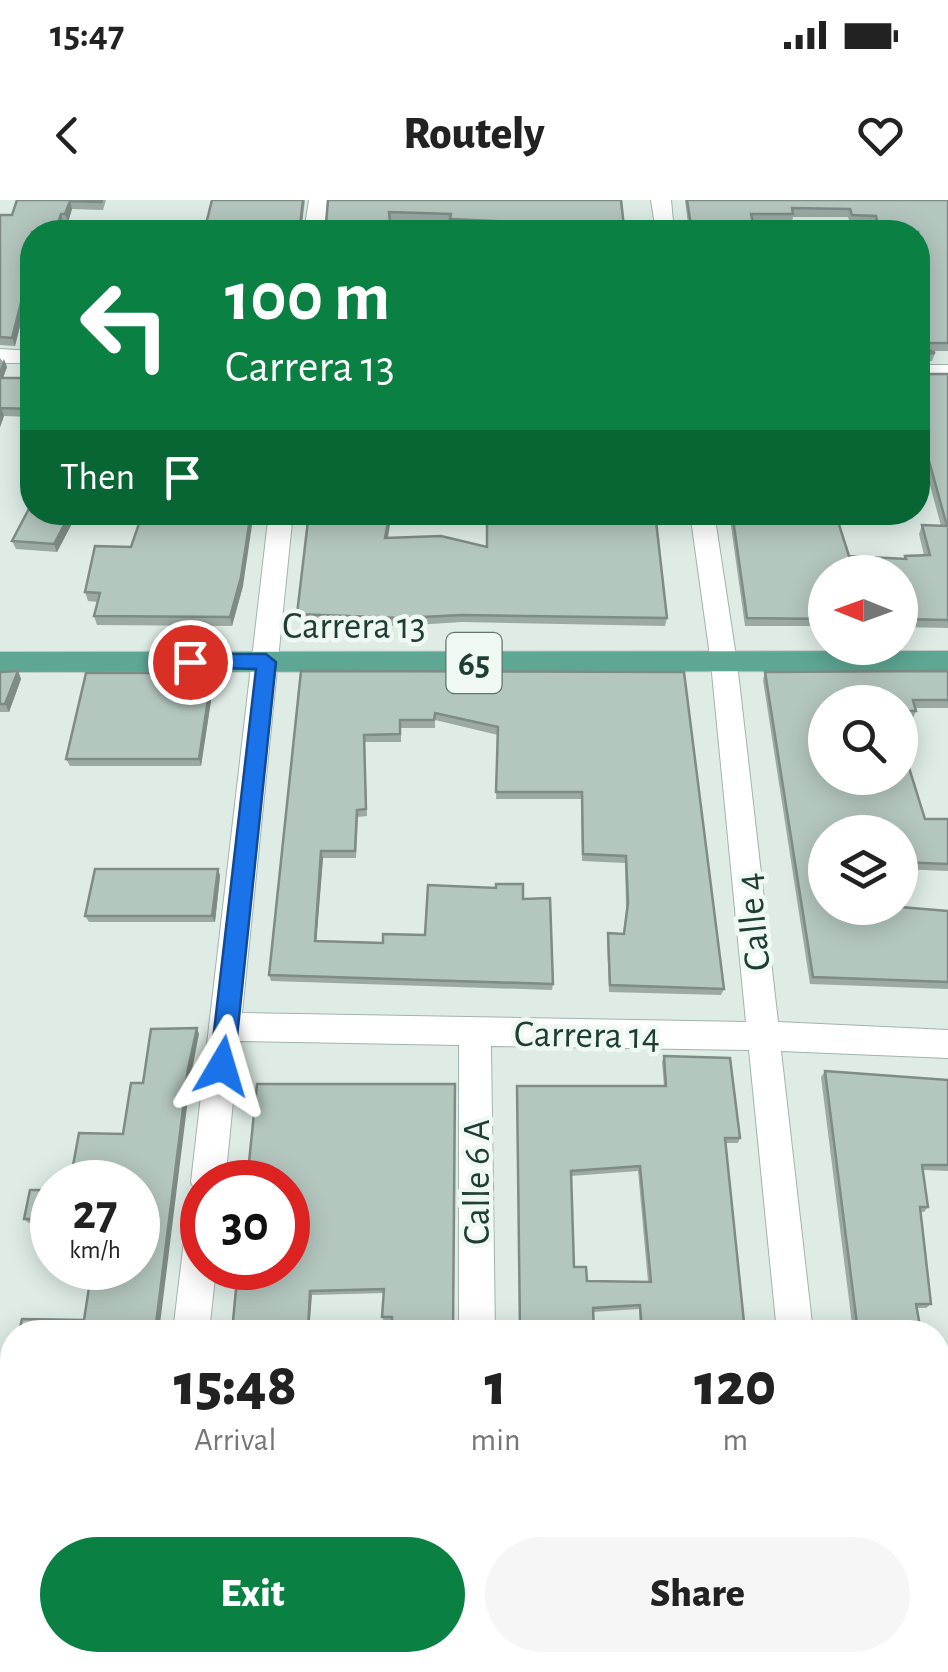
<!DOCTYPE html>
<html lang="en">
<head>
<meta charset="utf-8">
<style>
	body { margin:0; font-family:"Alegreya Sans",sans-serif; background:#f6f6f6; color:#222; height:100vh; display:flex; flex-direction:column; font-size:38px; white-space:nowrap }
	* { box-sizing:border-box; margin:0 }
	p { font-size:32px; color:#767676 }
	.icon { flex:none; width:55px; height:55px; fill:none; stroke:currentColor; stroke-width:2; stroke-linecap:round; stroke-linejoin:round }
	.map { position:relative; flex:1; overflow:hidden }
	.sheet { position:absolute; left:0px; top:1120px; width:950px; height:352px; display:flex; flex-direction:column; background:#fff; border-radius:40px 40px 0 0; box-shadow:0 5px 25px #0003 }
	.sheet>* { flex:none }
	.hud { position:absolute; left:20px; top:20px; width:910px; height:305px; border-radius:40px; box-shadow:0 5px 25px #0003; background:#0b8043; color:#fff; overflow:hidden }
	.needle { width:65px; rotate:271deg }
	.fabs { position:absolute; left:808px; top:355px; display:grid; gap:20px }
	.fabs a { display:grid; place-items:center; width:110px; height:110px; border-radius:50%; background:#fff; box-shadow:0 5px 25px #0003; font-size:50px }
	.speed { position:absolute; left:30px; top:960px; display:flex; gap:20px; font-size:50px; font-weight:700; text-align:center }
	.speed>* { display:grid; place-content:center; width:130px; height:130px; border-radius:50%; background:#fff; box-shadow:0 5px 25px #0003; line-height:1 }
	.speed small { font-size:25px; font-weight:400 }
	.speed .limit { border:15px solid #d22; background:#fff; color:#111 }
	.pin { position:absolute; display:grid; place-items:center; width:85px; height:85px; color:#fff; margin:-42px; border:5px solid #fff; border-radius:50%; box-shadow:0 2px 10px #0007 }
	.me { position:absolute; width:110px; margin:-55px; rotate:7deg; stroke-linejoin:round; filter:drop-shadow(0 0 8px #0008) }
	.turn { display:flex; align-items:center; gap:35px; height:210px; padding:0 40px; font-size:45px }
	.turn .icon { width:130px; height:130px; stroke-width:2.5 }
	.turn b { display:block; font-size:70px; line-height:85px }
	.then { display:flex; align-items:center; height:95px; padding:0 40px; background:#0003; gap:20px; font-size:38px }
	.eta { display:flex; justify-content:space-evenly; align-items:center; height:170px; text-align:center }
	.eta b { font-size:60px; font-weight:800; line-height:70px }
	.button { display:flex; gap:20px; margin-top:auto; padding:20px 40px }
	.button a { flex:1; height:115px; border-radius:60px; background:#0b8043; color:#fff; font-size:40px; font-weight:800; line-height:115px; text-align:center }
	.button a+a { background:#f6f6f6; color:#222 }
	.status { display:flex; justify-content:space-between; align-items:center; height:70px; padding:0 50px; background:#fff; direction:ltr }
	.status svg { height:28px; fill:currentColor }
	header { display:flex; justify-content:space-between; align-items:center; height:130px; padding:0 40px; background:#fff; font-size:45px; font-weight:800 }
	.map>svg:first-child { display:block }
</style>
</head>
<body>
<div class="status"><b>15:47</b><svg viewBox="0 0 49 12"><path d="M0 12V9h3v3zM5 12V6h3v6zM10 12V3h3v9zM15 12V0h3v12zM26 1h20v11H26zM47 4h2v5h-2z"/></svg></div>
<header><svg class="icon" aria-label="back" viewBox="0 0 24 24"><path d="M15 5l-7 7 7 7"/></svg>Routely<svg class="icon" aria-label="heart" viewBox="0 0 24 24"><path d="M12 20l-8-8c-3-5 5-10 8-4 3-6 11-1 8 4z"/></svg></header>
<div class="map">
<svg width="948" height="1472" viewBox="0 0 948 1472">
	<rect width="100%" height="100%" fill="#dfece6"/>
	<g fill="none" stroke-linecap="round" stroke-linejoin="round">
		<g stroke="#a1b4ad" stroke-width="2">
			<path id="minor" d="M309,0H329L323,32H304Z
				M651,0H671L674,32H656Z
				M0,149L32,151V163H0Z
				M918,165H948V179H918Z
				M269,312H293L242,813L746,822L711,463L690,312H714L737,463L778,822L948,830V858L781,851L813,1132H777L749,850L491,846L495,1132H459V845L239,841L225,982H202V996L196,993L191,982Z
				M202,1016V1068H216L209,1132H173L185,1033L190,1021Z
				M133,1460H173L171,1472H131Z
				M293,1460H592L597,1472H288Z
				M808,1460H848L850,1472H810Z"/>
		</g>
		<g stroke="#c0c9c6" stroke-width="2">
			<path id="major" d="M948,451V471L0,472V452Z"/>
		</g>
		<use href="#minor" fill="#fff" fill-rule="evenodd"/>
		<use href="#major" fill="#5ea794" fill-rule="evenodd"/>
	</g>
	<path fill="#9baba4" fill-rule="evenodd" d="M17,0H106L103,10L72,9L68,22H63L60,32H32V77L15,146L0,145V15H12Z
		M305,0L302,26L322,27L326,24L328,0L624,27L623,32H556L450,28V23L390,20L391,32H204Z
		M685,0H948V151H931L935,153L932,161L918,162V164V32H875L874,24L850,23L848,17H793L792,22H753L755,32H689Z
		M0,158L7,167L3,178L32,179V217L4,216L0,227Z
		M918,171L921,174H948V428L900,427V372H825V426H745L729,312H835L849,356L904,359L905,356L924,355L919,334L922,325L941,326L918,240Z
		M78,312L57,352L16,349L12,341Z
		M391,318L388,338L667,418L665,426L462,422L400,426L298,422L297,414Z
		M131,347L243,386L232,426L97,425L94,416L98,402L88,401L85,392Z
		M18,471L21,479L9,512H0V472Z
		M301,471L684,472L724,789L721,795L609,792L607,740L608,733L623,734L626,710L625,663L582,661L581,599H496L498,535L435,520V528H401V542H365L367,616L358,617L356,658H323L316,741L383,743L425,735L523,699L553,784L552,790L271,781L269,775Z
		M948,471V508H916V511L913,518H900V502H825L925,619H948V671L900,669V632L825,708L948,711V789L810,784L763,480L765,472Z
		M214,481L201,566H70L66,559Z
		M218,669L220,676L215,722H89L85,716Z
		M664,856L740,938L738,943H725L745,1132H640L639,1109L593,1112L594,1132L517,886H664L662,862ZM638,971L648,1082L587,1081L574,1067L571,976Z
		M825,871L948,880V971L923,970L928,1007L924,1012H921L931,1104L926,1108H917L921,1132H853L821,877Z
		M455,884L392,1121H383L384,1093L312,1095L232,1132Z
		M52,990V1024L29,1023L24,1019Z"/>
	<path fill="#7e8b86" d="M70,1L72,9L68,22L65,14Z
		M61,14L63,22L60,32H55Z
		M32,59V77L15,146L12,138Z
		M4,159L7,167L0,186V170Z
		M1,208L4,216L0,227V211Z
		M71,312H78L57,352L54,344Z
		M251,312H254L243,386L232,426L230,417Z
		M390,312L391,318L386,346L385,338Z
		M18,471L21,479L9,512L5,504Z
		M212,473L214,481L201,566L199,559Z
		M321,651L323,658L316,747L315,741Z
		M218,669L220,676L215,722L212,716Z
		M197,828L199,834L191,875L159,1132H155L188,869Z
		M310,1091L312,1095L309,1132H308Z"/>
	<path fill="#b4c7bf" stroke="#7e8b86" stroke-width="2.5" fill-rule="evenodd" d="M17,0H102L101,2L70,1L65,14H61L55,32H32V59L12,138L0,137V15H12Z
		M212,0H303L300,26L322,27L326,24L328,0H621L624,27L450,19L451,14L389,12L391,32H204Z
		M687,0H948V143H918V32H879L876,16L852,15L850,9L792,8L793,14H751L755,32H692Z
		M918,145L935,153L918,154V164Z
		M918,171L921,174H948V420L900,419V372H825V419L747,418L732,312H835L849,356L906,359L905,356L930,355L922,325L947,326L921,232H918Z
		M0,178H32V209L1,208L0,211Z
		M32,303V312H71L54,344L12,341Z
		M143,312H251L241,377L230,417L94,416L100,393L85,392L95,346L131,347Z
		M309,312H390L385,338L441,336L487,347V313L564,316V312H655L667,418L462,415L400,418L297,414Z
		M18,471L5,504H0V472Z
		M301,471L684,472L724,789L610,785L608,733L624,734L628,703L626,656L583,654L582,592H496L498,527L435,513L434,520H400V534L364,535L366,609L357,610L355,651H321L315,741L383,743V734L425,735L428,685L496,688V684H523V699L550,698L553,784L269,775Z
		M948,471V500H913L916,511H900V502H825V578H900V539L925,619H948V664L900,662V632H825V708L900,707L948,711V782L813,777L765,472Z
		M86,473H212L199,559H66Z
		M95,669H218L212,716H85Z
		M197,828L188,869L155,1132H19L22,1119L84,1120L92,1068H138V982H70L79,933L123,934L131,883H143L151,829Z
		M664,856L730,858L740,938H725L745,1132H642L640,1105L593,1108L594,1132H520L517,886H666ZM640,966L651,1082L587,1081L586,1067H574L571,971Z
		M825,871L948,880V965H922L928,1007H920L931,1104H916L921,1132H858Z
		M257,884H455L453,1132H393L392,1117H382L384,1089L310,1091L308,1132H232L238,1068H288V982H247Z
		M30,990H52V1019H24Z
		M12,1167V1199H6Z
		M938,1204H948V1416H938Z
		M0,1350H12V1411H0Z"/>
	<path fill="#1a73e8" stroke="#114b97" stroke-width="2.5" d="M190,454H266L276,462L234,866L231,874L222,877L213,874L210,866L256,469L184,467V457Z"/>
	<g text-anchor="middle" stroke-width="9" stroke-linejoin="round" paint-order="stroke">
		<rect fill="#f0f8f4" stroke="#5d766e" stroke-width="2.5" x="446.5" y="433" width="55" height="60" rx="8"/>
		<g font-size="35" font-weight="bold" fill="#1e3e35">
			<text x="474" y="475">65</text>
		</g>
		<g font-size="38" fill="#1e3e35" stroke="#f0f8f4">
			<text x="354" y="438">Carrera 13</text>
			<text transform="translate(752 722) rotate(-96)" y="13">Calle 4</text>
			<text transform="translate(587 834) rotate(1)" y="13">Carrera 14</text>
			<text transform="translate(476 982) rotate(-90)" y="13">Calle 6 A</text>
		</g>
	</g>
</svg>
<div class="fabs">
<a><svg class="needle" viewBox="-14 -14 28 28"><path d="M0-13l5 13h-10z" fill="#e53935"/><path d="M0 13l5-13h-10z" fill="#767676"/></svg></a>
<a><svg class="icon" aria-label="search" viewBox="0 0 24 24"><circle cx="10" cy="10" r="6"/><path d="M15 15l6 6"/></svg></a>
<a><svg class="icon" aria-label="layers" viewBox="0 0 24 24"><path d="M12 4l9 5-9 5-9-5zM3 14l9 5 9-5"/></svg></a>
</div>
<div class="speed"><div>27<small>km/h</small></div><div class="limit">30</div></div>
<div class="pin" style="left:190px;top:462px;background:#d93025"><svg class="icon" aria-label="arrive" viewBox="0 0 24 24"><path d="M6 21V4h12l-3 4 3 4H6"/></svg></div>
<svg class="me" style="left:222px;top:866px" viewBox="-20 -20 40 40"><path d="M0-17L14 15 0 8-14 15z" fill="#1a73e8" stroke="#fff" stroke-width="4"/></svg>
<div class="hud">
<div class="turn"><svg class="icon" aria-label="left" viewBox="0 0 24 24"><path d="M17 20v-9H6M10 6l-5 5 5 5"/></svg><div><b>100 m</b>Carrera 13</div></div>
<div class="then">Then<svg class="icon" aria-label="arrive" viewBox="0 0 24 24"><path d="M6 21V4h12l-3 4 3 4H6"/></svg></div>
</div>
<section class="sheet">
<div class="eta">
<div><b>15:48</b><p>Arrival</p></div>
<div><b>1</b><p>min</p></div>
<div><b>120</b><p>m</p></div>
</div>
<div class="button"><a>Exit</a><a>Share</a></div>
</section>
</div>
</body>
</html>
